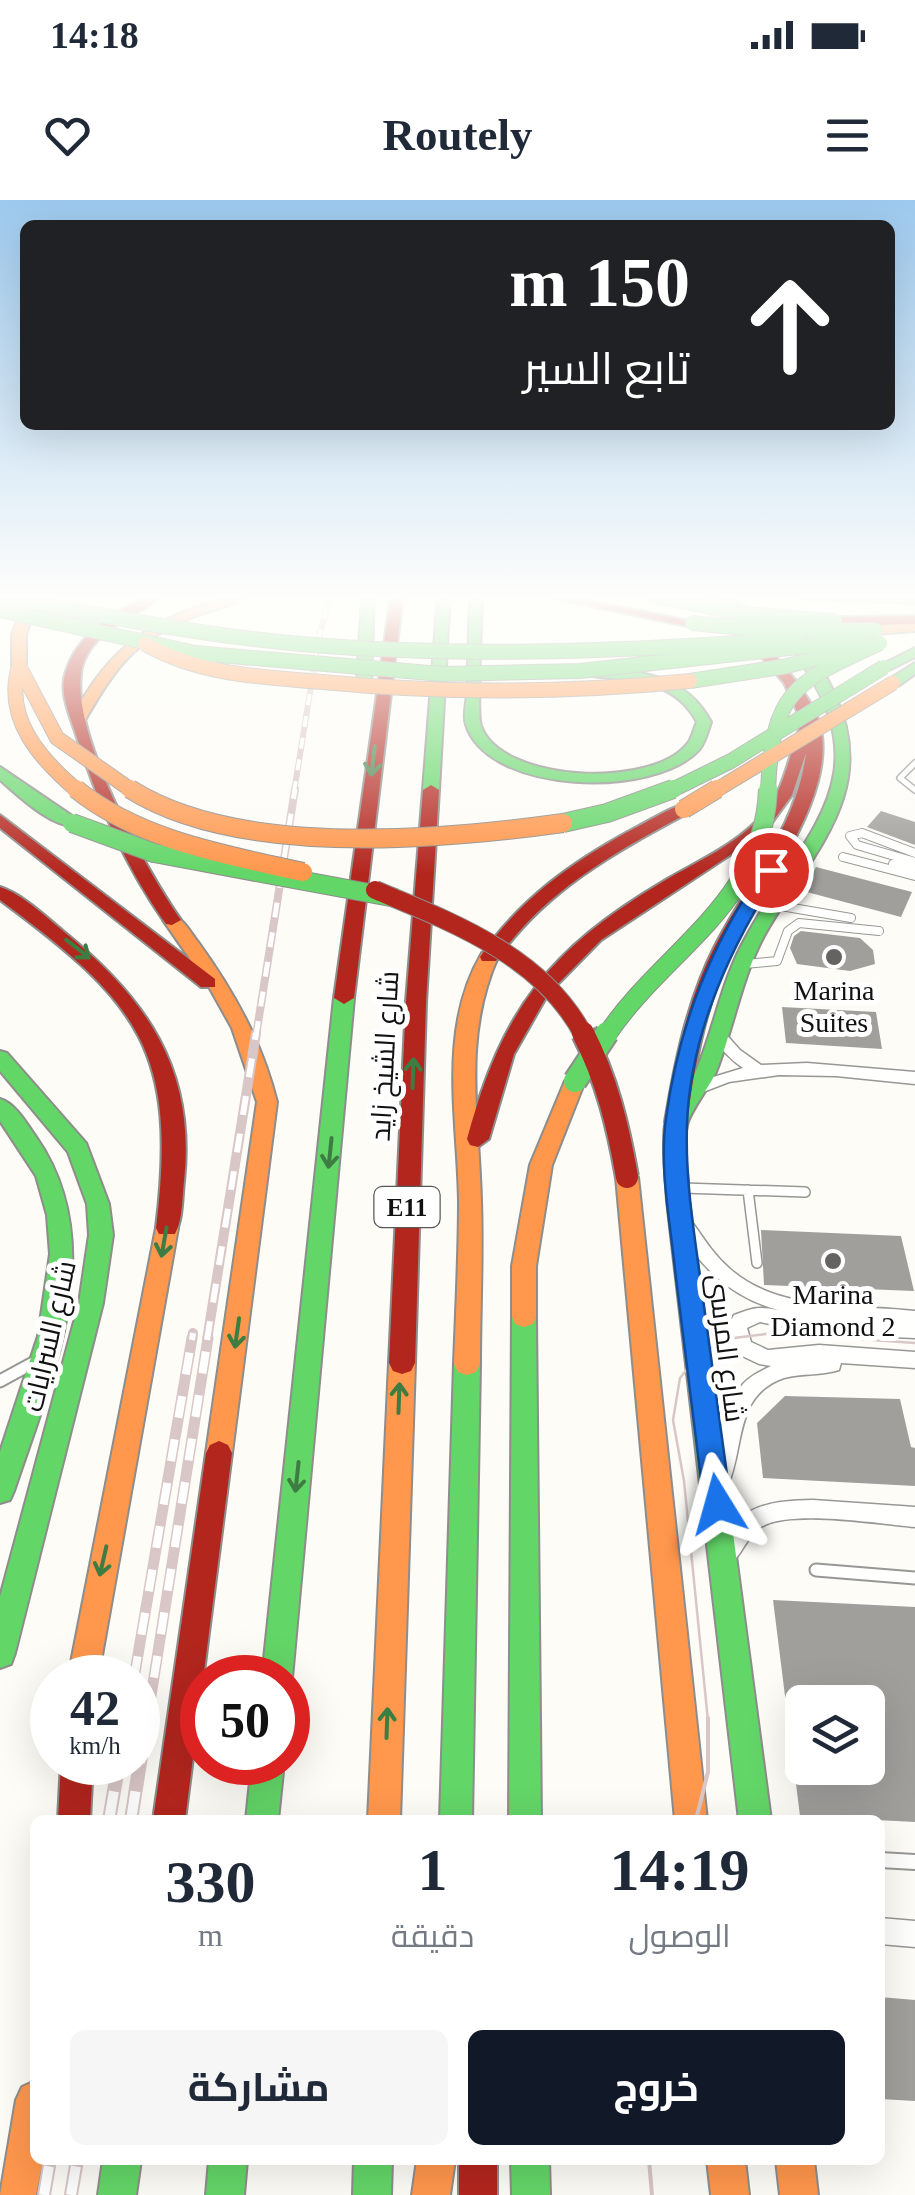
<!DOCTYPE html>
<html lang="ar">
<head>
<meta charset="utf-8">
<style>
	body { margin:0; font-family:"Times New Roman",Cairo,serif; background:#f6f6f7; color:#1f2937; direction:rtl; height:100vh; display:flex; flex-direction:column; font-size:38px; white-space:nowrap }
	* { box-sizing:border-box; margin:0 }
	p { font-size:32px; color:#747a83 }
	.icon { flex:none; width:55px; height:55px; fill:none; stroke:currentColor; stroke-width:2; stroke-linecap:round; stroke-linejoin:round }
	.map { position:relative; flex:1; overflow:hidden; direction:ltr }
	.panel { position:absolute; left:30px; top:1615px; width:855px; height:350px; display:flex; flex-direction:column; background:#fff; border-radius:15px; box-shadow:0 10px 40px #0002; direction:rtl }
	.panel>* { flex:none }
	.top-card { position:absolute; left:20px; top:20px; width:875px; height:210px; border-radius:15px; box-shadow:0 10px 40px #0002; direction:rtl; background:#202124; color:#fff; overflow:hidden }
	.buttons { position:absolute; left:785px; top:1485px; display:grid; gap:20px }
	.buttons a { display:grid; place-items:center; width:100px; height:100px; border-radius:15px; background:#fff; box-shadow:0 10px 40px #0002; font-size:50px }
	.speed { position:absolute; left:30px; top:1455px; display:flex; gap:20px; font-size:50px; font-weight:700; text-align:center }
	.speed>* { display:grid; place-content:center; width:130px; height:130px; border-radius:50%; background:#fff; box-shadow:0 10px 40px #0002; line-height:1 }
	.speed small { font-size:25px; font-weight:400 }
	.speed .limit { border:15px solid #d22; background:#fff; color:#111 }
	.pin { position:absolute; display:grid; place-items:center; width:85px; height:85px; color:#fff; margin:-42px; border:5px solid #fff; border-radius:50%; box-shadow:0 2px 10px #0007 }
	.me { position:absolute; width:110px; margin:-55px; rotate:352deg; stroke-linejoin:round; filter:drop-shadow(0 0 8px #0008) }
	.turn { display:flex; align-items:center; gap:35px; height:210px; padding:0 40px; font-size:45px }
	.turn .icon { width:130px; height:130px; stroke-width:2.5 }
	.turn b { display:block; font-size:70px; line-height:85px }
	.eta { display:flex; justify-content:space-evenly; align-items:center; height:170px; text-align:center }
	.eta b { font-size:60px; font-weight:700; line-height:70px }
	.primary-button { display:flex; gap:20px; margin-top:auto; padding:20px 40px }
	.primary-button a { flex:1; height:115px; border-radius:15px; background:#111827; color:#fff; font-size:40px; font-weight:700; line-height:115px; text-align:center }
	.primary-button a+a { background:#f6f6f7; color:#1f2937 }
	.status { display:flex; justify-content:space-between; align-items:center; height:70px; padding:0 50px; background:#fff; direction:ltr }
	.status svg { height:28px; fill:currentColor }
	header { display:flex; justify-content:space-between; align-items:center; height:130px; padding:0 40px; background:#fff; font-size:45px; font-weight:700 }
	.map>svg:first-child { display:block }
</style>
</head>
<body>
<div class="status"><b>14:18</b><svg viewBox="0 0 49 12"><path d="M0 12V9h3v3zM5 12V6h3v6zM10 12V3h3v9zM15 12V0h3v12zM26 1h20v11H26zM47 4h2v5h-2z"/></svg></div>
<header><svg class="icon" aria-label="menu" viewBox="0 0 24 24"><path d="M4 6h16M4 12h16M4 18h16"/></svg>Routely<svg class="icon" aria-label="heart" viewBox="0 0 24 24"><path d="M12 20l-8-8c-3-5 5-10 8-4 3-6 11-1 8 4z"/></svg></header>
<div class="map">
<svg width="915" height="1995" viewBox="0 0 915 1995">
	<rect width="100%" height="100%" fill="#fdfcf7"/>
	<path fill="#a19f9c" d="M881,611L915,622V645L867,627Z
		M816,667L912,692L901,717L803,691Z
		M801,731L860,738L873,750L875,764L850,771L797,764L790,748L794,736Z
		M782,807L876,812L882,849L786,843Z
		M761,1030L901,1036L914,1091L764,1085Z
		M785,1196L900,1199L911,1247L915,1248V1286L763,1278L757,1223Z
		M773,1400L915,1407V1622L800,1616L794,1568H868V1502H802V1559L793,1560Z
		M880,1797L915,1800V1901L880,1899Z"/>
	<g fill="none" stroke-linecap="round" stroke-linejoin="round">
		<g stroke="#979795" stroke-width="8">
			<path id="lane-far4" d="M915,563L900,578L915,590"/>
		</g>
		<g stroke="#979795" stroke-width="10">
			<path id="lane-far3" d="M915,653L862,633L850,636L857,645L915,662
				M843,657L915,676
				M893,664L915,669
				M775,705L851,718
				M745,764L777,761L788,731L799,723L879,731"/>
		</g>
		<g stroke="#979795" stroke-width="12">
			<path id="lane-far2" d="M683,988L805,992
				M748,990L757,1063"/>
		</g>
		<g stroke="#979795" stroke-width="15">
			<path id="lane-far1" d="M0,1181L33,1163
				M816,1370L915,1378"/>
		</g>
		<g stroke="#979795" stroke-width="18">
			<path id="lane" d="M880,1660L915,1662"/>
		</g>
		<g stroke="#979795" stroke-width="3">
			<path id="street" d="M718,830L723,831L740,850L761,865L807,863L915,872V884L836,876L779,875L729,882L703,892L697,890L695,886L697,882L743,868C730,859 720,848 710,835L713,831Z
				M684,1017L690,1019C702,1036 713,1054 729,1068C777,1112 854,1104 915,1111V1138L822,1134L760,1122L747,1128L751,1142L768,1150L819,1145L915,1152V1168L841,1163L839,1170C821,1176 802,1173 784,1178C734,1195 745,1246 728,1285L721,1288L714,1285C705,1262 726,1202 743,1184C751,1175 761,1171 771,1166L759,1164L736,1153L727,1128L734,1115C753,1108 758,1106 778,1110C730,1097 699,1066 675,1024L678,1019Z
				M813,1300L915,1307V1327C880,1324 790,1309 761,1327C745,1337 741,1360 726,1366L718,1363L715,1356C736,1307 762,1301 813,1300Z
				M880,1718L915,1721V1747L880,1744Z"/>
		</g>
		<g stroke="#8e8d8b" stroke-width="4">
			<path id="fast" d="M362,395H374L371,482L364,486L357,482Z
				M438,395H450L439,590L431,595L423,590Z
				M470,395H482C482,418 476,510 481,526C501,583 654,589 688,543C692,538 694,528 697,522C673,477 629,482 586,475V469L591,468C640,470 686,475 711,522C708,531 705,543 699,550C655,598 489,595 466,525C463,516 466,504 467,495C468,462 469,428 470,395Z
				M710,395H725L771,422L759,425Z
				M793,395H915V403L799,399Z
				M800,447C816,455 828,479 835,495C881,595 808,656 764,736C741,779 734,827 716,872C709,888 690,911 687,925C682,947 689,978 689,1001L771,1620H739L667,1001C666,977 662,949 665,925C667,912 683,899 689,886C713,839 719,784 746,737C804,630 887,577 793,451Z
				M915,448V457L889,470L877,467Z
				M915,463V474L898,486H888V480Z
				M0,567L78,620V626C52,629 19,596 0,580Z
				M344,792L354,798L292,1478L288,1489V1478H262L334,798Z
				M0,851L7,853L86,943L109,1004L113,1035L103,1103L15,1453L11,1464L0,1468V1397L79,1103L89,1035L87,1004L68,952L0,871Z
				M0,899C15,903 27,924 36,937C112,1046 51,1180 14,1291L10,1300L0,1303V1252L38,1136L50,1054L47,1015L36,976L0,921Z
				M524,1107L533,1110L536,1117L541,1620H509L512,1117L515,1110Z
				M467,1153L476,1156L480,1164L472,1620H440L454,1164L458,1156Z
				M252,1562H284L278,1620H246Z
				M103,1960H141L136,1995H98Z
				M209,1960H247L244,1995H206Z
				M354,1960H392L391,1995H353Z
				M511,1960H549L550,1995H512Z"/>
		</g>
		<g stroke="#8e8d8b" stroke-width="4">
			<path id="slow" d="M26,395H38L26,435V466L19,470L12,466V435Z
				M232,395H251C235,406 212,409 193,417C132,442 116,467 84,522H74L72,519C109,444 154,419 232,395Z
				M915,423V431L875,434L868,430L875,426Z
				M172,715C184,719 190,732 198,742C234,792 262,842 277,902L232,1253L228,1261L219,1265L210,1261L206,1253L257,902L232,828L208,785L163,720Z
				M489,751L498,757C462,837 479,916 481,1001C483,1055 480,1110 480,1164L476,1172L467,1175L458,1172L454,1164C456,1110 459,1056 459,1002C458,919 437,829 482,753Z
				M575,874L585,881L552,965L536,1066V1117L533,1124L524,1127L515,1124L512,1117V1066L530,965L565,881Z
				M627,969L638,977L707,1620H675L616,977Z
				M167,1019L175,1022L178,1028L98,1478H68L156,1028L159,1022Z
				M402,1152L411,1155L415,1163L400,1620H368L389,1163L393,1155Z
				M35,1881V1960H43L36,1995H0L16,1900L22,1887Z
				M417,1960H455L450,1995H412Z
				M707,1960H745L749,1995H711Z
				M776,1960H814L818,1995H780Z"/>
		</g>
		<g stroke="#8e8d8b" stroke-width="4">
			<path id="jam" d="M148,395H164C139,416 104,424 87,455C55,509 147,672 181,720L172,725L166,724C125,666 99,605 77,538C71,517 58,493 66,471C78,433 115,412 148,395Z
				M391,395H403L354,798L344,804L334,798Z
				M537,395H563L699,423L692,427Z
				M915,416V424L842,425L835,421L842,417Z
				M754,443H764C784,466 805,489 817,516C845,586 763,686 734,746C706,801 695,862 687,922L676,930L665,922C675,862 687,801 715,746C748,681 797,627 806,553L792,595L765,632L601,740L548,794L514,854L489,939L478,947L470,945L467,939C502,810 549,749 664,681C698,661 738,644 764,613C786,588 789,551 802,522L784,483L754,449Z
				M431,585L439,590L426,802L415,1163L411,1171L402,1174L393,1171L389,1163L406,802L423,590Z
				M684,604L692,609L690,612C615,652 545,690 496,761H482L480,757C520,699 573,661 635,628C651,620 667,609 684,604Z
				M0,615L215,779V787H201L0,628Z
				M0,687C22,694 45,716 63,731C146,798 196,869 184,981C182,998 183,1019 175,1034H159L156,1028C178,850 139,803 0,700Z
				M219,1241L228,1245L232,1253L185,1620H153L206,1253L210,1245Z
				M61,1562H93L90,1620H58Z
				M459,1960H497V1995H459Z"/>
		</g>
		<use href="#lane-far4" stroke="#fffffe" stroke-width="5"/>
		<use href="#lane-far3" stroke="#fffffe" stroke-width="8"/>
		<use href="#lane-far2" stroke="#fffffe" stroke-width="9"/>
		<use href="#lane-far1" stroke="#fffffe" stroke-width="11"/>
		<use href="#lane" stroke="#fffffe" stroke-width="14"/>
		<use href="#street" fill="#fffffe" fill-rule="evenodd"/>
		<use href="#fast" fill="#63d668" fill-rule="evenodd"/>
		<use href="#slow" fill="#ff974d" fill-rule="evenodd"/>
		<use href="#jam" fill="#b3261e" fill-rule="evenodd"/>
		<path stroke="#d9c6c7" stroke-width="2.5" d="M708,1521L684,1281L673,1220L680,1178L701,1152L734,1138L774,1133L915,1143"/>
		<path stroke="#d9c6c7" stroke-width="4" d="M696,1620L708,1572V1518
			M649,1960L652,1995"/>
		<g stroke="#d9c6c7" stroke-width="6">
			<path id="rail-far4" d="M294,592L319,436L331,395"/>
		</g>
		<g stroke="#d9c6c7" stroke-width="8">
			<path id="rail-far3" d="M256,836L295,589"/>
		</g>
		<g stroke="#d9c6c7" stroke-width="10">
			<path id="rail-far2" d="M192,1140L193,1133
				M207,1140L256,833"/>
		</g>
		<g stroke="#d9c6c7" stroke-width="11">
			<path id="rail-far1" d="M134,1478L192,1138
				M147,1521L208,1138"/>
		</g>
		<g stroke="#d9c6c7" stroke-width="14">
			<path id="rail" d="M109,1620L119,1562
				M131,1620L147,1518
				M44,1995L50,1960
				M71,1995L77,1960"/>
		</g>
		<use href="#rail-far4" stroke="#fff" stroke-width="4" stroke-dasharray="11" stroke-linecap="butt"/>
		<use href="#rail-far3" stroke="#fff" stroke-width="5" stroke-dasharray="15" stroke-linecap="butt"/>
		<use href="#rail-far2" stroke="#fff" stroke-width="6" stroke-dasharray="19" stroke-linecap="butt"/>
		<use href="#rail-far1" stroke="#fff" stroke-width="8" stroke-dasharray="22" stroke-linecap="butt"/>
		<use href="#rail" stroke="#fff" stroke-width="10" stroke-dasharray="29" stroke-linecap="butt"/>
		<g stroke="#8e8d8b" stroke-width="16" stroke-linecap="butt">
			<path id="fast-bridge-far2" d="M0,395C99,416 200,435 301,444C466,458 631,451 796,439
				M651,395L744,414L835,421
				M0,410L195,453L442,474L580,471L863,440
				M692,423L776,431L875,430
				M690,481L787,466L865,446
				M668,592L731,561L884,467
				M768,592C772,491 793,483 880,443"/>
		</g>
		<g stroke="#8e8d8b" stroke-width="20" stroke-linecap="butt">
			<path id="fast-bridge-far1" d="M72,623L154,653L396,698
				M563,623L607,613L673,589
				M606,836C663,750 764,704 768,589"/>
		</g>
		<g stroke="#8e8d8b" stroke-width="26" stroke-linecap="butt">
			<path id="fast-bridge" d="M575,881L607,833"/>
		</g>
		<g stroke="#8e8d8b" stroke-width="16" stroke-linecap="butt">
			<path id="slow-bridge-far1" d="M145,444C200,475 261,477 323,482C446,494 567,493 690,481
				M19,466C3,519 41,560 79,592
				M19,466L57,538L134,592
				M713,592L893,483"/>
		</g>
		<g stroke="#8e8d8b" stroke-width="20" stroke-linecap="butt">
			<path id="slow-bridge" d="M76,589C139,640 226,655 303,672
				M130,589C239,658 441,640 563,623
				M684,609L717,589"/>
		</g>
		<g stroke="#8e8d8b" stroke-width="20" stroke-linecap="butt">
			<path id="jam-bridge-far1" d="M375,690C452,722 544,757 584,836"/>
		</g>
		<g stroke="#8e8d8b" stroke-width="26" stroke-linecap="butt">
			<path id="jam-bridge" d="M583,833C607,880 618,926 627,977"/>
		</g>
		<use href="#fast-bridge-far2" stroke="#63d668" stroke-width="14"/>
		<use href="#fast-bridge-far1" stroke="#63d668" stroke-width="18"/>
		<use href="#fast-bridge" stroke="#63d668" stroke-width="22"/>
		<use href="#slow-bridge-far1" stroke="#ff974d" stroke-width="14"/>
		<use href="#slow-bridge" stroke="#ff974d" stroke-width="18"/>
		<use href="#jam-bridge-far1" stroke="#b3261e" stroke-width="18"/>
		<use href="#jam-bridge" stroke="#b3261e" stroke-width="22"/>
	</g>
	<defs><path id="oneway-shaft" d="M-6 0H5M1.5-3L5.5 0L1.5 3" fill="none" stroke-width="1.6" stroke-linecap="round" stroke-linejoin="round" transform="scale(2.5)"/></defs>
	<g stroke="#3e7d41">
		<use href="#oneway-shaft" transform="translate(373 561) rotate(97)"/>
		<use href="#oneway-shaft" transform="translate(78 749) rotate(38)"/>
		<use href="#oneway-shaft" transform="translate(413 873) rotate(-88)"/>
		<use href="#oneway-shaft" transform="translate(330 953) rotate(96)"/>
		<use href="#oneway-shaft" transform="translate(164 1042) rotate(100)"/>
		<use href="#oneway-shaft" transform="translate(237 1133) rotate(98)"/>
		<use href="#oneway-shaft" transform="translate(399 1198) rotate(-88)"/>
		<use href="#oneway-shaft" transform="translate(297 1277) rotate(96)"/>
		<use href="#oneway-shaft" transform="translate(103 1361) rotate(103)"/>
		<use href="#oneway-shaft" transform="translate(387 1523) rotate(-88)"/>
	</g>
	<linearGradient id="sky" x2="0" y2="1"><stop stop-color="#9dc9ee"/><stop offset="0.59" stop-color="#fefefb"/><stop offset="1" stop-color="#fefefb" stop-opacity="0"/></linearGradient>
	<rect width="915" height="674" fill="url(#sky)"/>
	<path fill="#1a73e8" stroke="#114b97" stroke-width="2.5" d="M771,665L780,670C731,745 690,833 687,925C685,979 694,1031 701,1084C711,1157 721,1231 731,1304L727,1313L718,1317L708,1313L704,1304C694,1226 685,1148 675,1070C670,1020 659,968 666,918C679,823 711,745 765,666Z"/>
	<g fill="#646362" stroke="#fff" stroke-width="4">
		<circle cx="834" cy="757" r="10"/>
		<circle cx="833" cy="1061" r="10"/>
	</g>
	<g text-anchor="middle" stroke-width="10" stroke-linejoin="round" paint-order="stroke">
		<rect fill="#fff" stroke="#585858" stroke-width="2.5" x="374.5" y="987" width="65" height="40" rx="8"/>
		<g font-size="25" font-weight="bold" fill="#111">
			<text x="407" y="1016">E11</text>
		</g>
		<g font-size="28" fill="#111" stroke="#fff">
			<text x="834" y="800">Marina<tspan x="834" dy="32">Suites</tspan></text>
			<text x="833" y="1104">Marina<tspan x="833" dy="32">Diamond 2</tspan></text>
		</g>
		<g font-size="28" fill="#111" stroke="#fff">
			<text transform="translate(384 856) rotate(-87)" y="10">شارع الشيخ زايد</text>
			<text transform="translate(49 1136) rotate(-77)" y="10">شارع السرايات</text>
			<text transform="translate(727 1148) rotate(83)" y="10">شارع المرسى</text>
		</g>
	</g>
</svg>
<div class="buttons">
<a><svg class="icon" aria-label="layers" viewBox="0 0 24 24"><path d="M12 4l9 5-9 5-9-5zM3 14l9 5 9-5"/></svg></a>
</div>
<div class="speed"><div>42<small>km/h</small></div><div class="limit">50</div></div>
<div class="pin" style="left:771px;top:670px;background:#d93025"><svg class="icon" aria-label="arrive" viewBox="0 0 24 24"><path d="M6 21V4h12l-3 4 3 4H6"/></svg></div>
<svg class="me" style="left:718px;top:1304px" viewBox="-20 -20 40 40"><path d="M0-17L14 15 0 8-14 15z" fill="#1a73e8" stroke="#fff" stroke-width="4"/></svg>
<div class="top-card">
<div class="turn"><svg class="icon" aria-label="ahead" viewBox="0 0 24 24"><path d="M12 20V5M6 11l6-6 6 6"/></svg><div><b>150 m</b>تابع السير</div></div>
</div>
<section class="panel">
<div class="eta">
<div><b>14:19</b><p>الوصول</p></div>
<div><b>1</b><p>دقيقة</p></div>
<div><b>330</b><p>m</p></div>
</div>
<div class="primary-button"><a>خروج</a><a>مشاركة</a></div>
</section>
</div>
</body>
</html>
